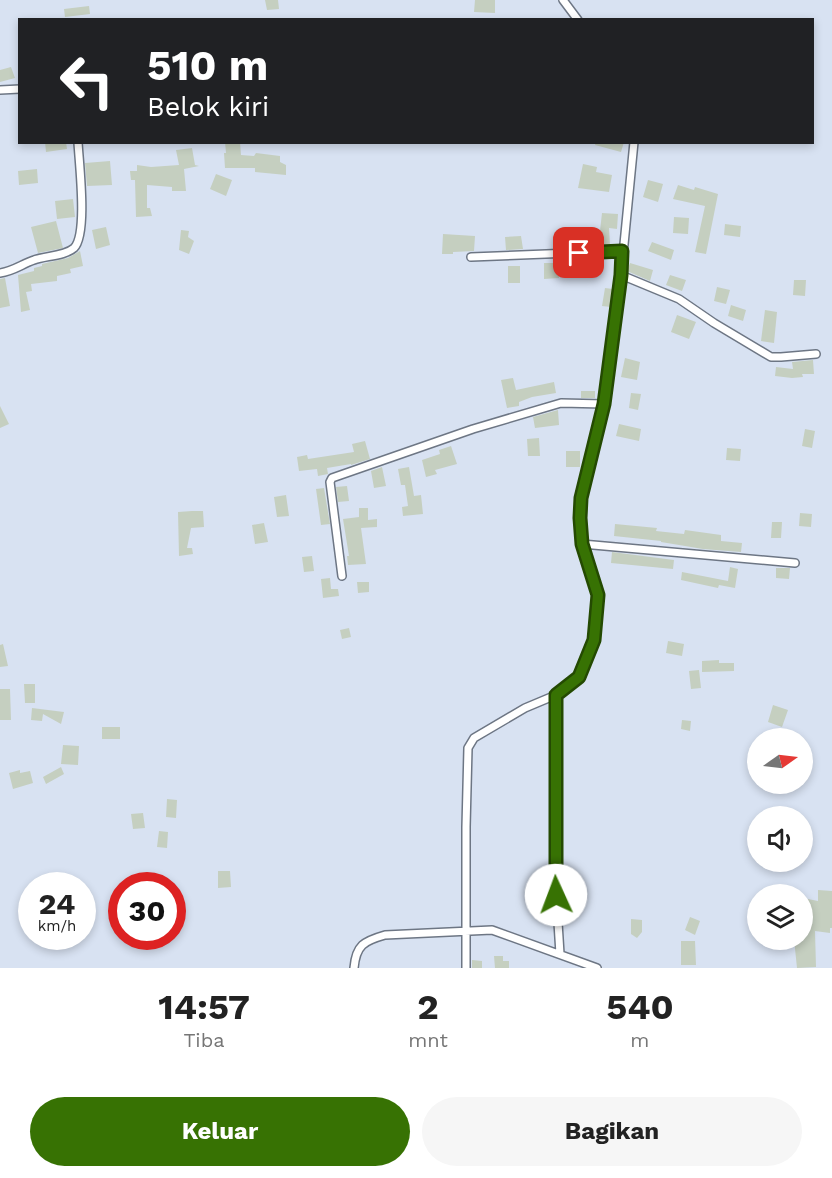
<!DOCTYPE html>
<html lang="id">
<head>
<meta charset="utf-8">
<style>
	body { margin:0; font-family:"Work Sans",sans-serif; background:#f6f6f6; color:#222; height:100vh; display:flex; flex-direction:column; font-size:22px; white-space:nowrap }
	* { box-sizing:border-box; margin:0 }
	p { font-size:20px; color:#767676 }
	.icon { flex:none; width:33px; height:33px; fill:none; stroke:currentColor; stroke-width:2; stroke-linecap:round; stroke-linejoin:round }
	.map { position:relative; height:968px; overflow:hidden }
	.drawer { display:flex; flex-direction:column; background:#fff; flex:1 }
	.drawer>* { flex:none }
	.guide { position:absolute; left:18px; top:18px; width:796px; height:126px; border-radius:0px; box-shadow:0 3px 9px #0003; background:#202124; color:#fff; overflow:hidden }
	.needle { width:39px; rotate:76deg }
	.fabs { position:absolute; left:747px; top:728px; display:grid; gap:12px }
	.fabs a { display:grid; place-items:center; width:66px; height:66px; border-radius:50%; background:#fff; box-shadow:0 3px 9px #0003; font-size:30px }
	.speed { position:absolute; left:18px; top:872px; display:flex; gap:12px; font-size:30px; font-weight:700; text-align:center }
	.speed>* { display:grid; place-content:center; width:78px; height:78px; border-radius:50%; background:#fff; box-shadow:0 3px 9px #0003; line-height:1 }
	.speed small { font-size:15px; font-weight:400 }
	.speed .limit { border:9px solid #d22; background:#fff; color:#111 }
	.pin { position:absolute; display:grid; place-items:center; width:51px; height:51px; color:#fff; margin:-26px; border-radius:12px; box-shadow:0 3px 9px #0006 }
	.me { position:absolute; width:66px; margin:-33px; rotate:358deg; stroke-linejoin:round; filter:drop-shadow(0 0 4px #0008) }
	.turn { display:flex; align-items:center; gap:21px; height:126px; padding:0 30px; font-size:27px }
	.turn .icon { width:78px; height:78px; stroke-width:2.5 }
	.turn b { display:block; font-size:42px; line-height:51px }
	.eta { display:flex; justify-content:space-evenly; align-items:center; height:102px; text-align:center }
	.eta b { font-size:36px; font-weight:700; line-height:42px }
	.cta { display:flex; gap:12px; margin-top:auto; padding:12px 30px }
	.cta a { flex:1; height:69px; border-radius:36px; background:#377203; color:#fff; font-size:24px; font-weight:700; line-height:69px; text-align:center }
	.cta a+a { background:#f6f6f6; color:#222 }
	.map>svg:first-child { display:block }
</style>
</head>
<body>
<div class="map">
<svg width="832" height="968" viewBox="0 0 832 968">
	<rect width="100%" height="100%" fill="#d8e2f2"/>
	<path fill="#c5cfc0" d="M265,0H278L279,9L267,10Z
		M475,0H495V13L474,12Z
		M89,6L90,14L65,17L64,9Z
		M11,67L15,78L0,82V70Z
		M45,142H66L67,149L46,152Z
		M225,142H240L241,155L254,156L256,153L280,156V162L286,165V175L255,172V168H225L224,153H226Z
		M596,142H624L621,152L595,145Z
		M192,148L195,165L199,166L184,169L186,191H172V187L147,185V208H150L152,216L136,217L135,180H131L130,171H137V165L151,167L179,165L176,150Z
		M110,161L112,185L87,186L85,163Z
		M583,164L597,167L596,172L612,175L609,192L578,188Z
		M37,169L38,183L19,185L18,171Z
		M216,174L232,180L226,196L210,189Z
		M648,180L663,184L658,202L643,197Z
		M678,185L694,190L695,187L718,194L706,254L695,252L705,206L673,199Z
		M73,199L75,217L57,219L55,201Z
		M602,213L618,214L617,229L609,228L610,245L570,247L569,233L600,231Z
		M674,217L689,218L688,234L673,233Z
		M56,221L63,248L38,253L31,227Z
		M725,224L741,226L740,237L724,235Z
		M106,227L110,245L96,249L92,230Z
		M181,230L189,231L188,237L194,241L189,254L179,250Z
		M443,234L475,236L474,251L453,252V254H442Z
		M521,236L523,249L506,250L505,237Z
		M652,242L674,250L671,260L648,251Z
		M80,251L83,266L70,269L71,273L57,276V281L31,284L32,291L26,292L30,310L21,312L18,275L34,271V268L42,266V264L68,258Z
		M544,263H559V278L544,279Z
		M630,263L653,270L650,281L627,271Z
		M508,266H520V283H508Z
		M670,275L686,280L682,291L666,285Z
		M5,278L10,306L0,308V279Z
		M794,280H806L805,296L793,295Z
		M717,287L730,290L726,304L714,301Z
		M605,288L613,289L611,307L602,306Z
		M731,305L746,310L743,321L728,316Z
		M765,310L777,312L774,343L761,341Z
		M677,315L696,322L689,339L671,332Z
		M625,358L640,362L637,380L621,377Z
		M813,360L814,374H802L803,377L792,378L775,376L776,367L793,369L792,362Z
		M513,378L516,390L554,382L556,393L532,397L519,402V406L507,408L501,380Z
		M581,391H595V398H581Z
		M631,393L641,394L638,410L629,408Z
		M0,406L9,424L0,428Z
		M558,410L559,425L535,428L533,417Z
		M619,424L641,429L639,441L616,436Z
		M805,429L815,431L812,448L802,446Z
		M539,438L540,456H528L527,439Z
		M365,441L370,459L351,465V464L327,468L328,474L318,476L317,469L299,471L297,457L307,455L308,459L354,452L352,444Z
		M451,446L457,464L435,470L437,474L426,477L422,460L440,454L439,450Z
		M727,448L741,449L740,461L726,460Z
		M566,451H580V467H566Z
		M382,467L386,486L374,488L371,471Z
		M409,467L414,496L421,495L423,514L403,516L402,507L408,506L405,485H401L398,469Z
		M347,486L349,501L338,502L336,487Z
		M324,488L330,524L321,525L316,489Z
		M286,495L289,516L277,517L274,497Z
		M359,508H368V520L377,519V527L361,528L366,564L348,565L347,556H349L343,519L359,517Z
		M192,511H203L204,527L191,528L187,548H192L193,554L179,556L178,512Z
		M800,513L812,514L811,527L799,526Z
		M772,522H782L781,538H771Z
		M264,523L268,542L255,544L252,525Z
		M615,524L657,528L656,531L684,534L685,530L721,535V541L742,543L741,552L703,549L661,542V541L614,536Z
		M612,552L674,560L673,569L611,563Z
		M312,556L314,571L304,572L302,557Z
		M730,567L738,569L735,588L719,585L718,588L681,580L682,572L728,581Z
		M776,568H790L789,579L776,578Z
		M330,578L331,589H338L339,596L323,598L321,579Z
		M357,582H369V592L358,593Z
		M349,628L351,637L342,639L340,630Z
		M668,641L684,644L682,656L666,653Z
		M3,644L8,666L0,667V645Z
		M719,660V663H734V671L702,672V661Z
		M699,670L701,688L691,689L689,671Z
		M24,684H35V703H25Z
		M0,689H10L11,720H0Z
		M773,705L788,710L782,727L768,722Z
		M32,708L64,712L61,724L43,714L42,721L31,720Z
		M682,720L691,721L690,731L681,729Z
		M102,727H120V739H102Z
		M63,745L79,746L78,765L61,764Z
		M61,767L64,774L46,784L43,777Z
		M20,770V773L30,771L33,783L13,789L9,773Z
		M167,799L177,800L176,818L166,817Z
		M143,813L145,828L133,829L131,814Z
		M159,831L168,832L167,848L157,847Z
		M218,871H230L231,887L218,888Z
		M818,890L832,891V928H830V933L815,931L816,967L797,968L794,939H802V936L805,935L803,898L818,901Z
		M690,917L700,921L695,935L685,930Z
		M631,919L642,920V932L637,938L631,934Z
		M681,941H695L696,965H681Z
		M494,956H503V961H509V968H495Z
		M472,960L482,961V968H472Z"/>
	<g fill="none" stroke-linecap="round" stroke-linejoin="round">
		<g stroke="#6d7684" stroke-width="10">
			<path id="minor" d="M563,0L578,20
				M0,90L20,89
				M471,257L622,251
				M0,273C14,271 22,264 34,260C45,256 65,256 74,248C88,234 79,163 78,142
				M621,275L679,299L714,323L771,357H781L816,354
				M582,544L795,563
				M342,576L330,482L332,478L473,429L561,403L604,404
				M556,695L555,875L560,954
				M354,968C356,945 364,941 385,935L492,930L597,968
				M466,968V827L468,748L474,738L525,708L556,695L579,677L594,640L598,595L582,544L580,518L581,498L604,404L621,275L634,142"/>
		</g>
		<use href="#minor" stroke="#fff" stroke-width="7"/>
	</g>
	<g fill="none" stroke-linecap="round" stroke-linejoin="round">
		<g stroke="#244a02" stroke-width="15">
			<path id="route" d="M556,895V695L579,677L594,640L598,595L582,544L580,518L581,498L604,404L621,275L622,251L579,253"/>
		</g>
		<use href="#route" stroke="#377203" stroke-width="10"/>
	</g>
</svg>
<div class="fabs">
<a><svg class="needle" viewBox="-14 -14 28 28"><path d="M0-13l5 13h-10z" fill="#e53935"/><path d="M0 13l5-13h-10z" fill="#767676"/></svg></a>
<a><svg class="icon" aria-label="sound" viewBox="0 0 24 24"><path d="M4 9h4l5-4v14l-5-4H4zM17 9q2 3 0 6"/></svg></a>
<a><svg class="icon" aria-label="layers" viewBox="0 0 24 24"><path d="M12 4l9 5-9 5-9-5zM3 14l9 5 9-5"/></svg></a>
</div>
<div class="speed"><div>24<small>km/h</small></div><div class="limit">30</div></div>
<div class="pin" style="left:579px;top:253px;background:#d93025"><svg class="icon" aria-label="arrive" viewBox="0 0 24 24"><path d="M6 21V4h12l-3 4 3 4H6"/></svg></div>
<svg class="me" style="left:556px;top:895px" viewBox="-20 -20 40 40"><circle r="19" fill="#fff"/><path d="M0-13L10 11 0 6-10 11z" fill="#377203"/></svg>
<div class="guide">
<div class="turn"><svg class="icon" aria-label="left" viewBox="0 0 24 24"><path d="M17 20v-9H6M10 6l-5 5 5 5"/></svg><div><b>510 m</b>Belok kiri</div></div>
</div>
</div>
<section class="drawer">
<div class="eta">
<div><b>14:57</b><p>Tiba</p></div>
<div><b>2</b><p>mnt</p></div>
<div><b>540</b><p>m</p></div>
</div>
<div class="cta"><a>Keluar</a><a>Bagikan</a></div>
</section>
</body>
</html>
